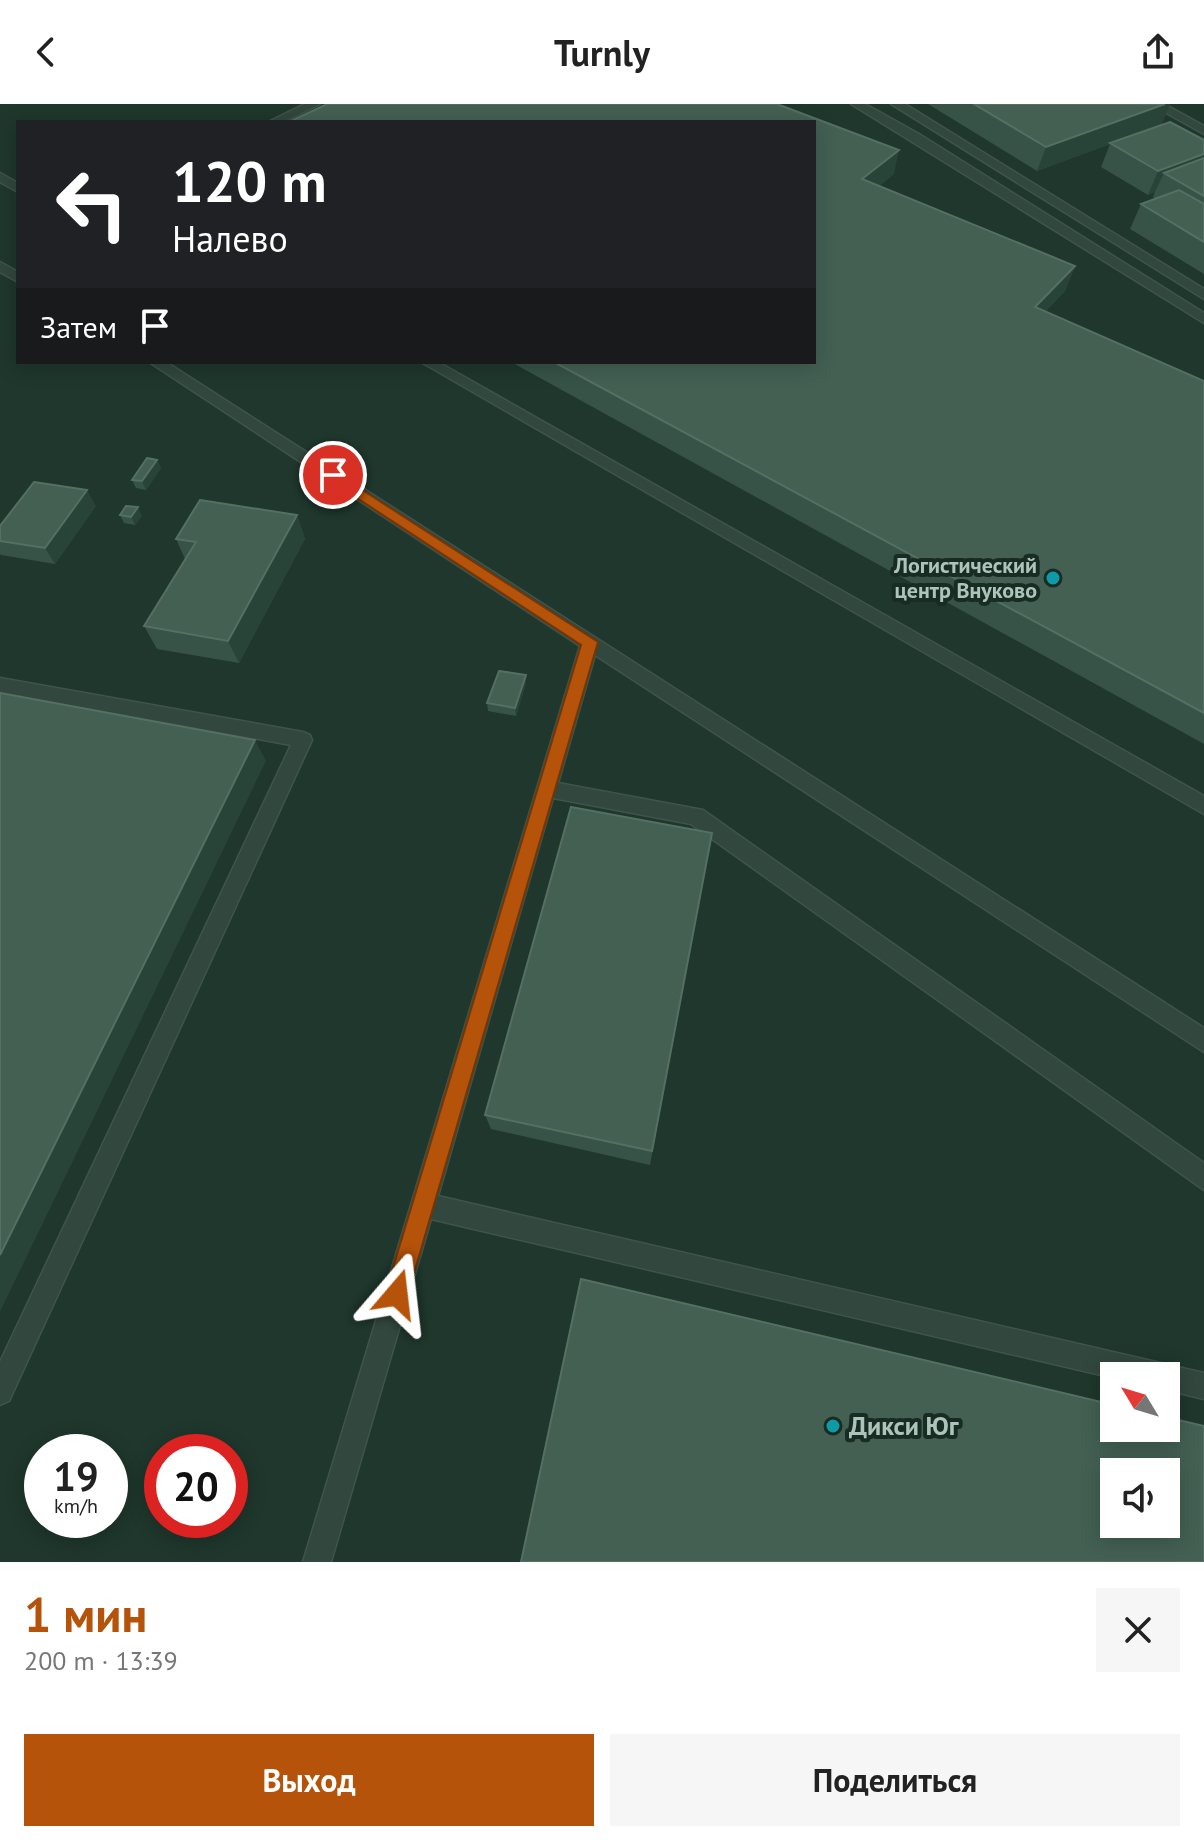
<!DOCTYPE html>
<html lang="ru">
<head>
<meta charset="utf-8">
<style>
	body { margin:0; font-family:"PT Sans",sans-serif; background:#f6f6f6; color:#222; height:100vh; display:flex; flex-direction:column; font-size:30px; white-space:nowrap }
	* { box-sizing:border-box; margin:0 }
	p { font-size:26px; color:#767676 }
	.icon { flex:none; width:44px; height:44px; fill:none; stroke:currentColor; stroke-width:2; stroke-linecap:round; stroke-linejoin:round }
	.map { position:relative; height:1458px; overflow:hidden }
	.side { display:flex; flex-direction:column; background:#fff; flex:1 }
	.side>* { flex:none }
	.top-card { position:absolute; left:16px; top:16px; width:800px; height:244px; border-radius:0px; box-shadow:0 4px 20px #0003; background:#202124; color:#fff; overflow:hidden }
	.needle { width:52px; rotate:308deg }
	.fabs { position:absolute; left:1100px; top:1258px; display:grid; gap:16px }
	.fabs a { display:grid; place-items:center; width:80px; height:80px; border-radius:0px; background:#fff; box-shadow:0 4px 20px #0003; font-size:40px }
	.speed { position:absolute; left:24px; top:1330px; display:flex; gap:16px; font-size:40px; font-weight:700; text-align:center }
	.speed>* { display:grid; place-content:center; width:104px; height:104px; border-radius:50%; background:#fff; box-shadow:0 4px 20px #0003; line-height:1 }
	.speed small { font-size:20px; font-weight:400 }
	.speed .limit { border:12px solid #d22; background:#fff; color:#111 }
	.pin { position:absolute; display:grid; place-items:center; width:68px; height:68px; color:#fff; margin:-34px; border:4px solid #fff; border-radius:50%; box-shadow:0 2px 8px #0007 }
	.me { position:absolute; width:88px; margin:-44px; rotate:17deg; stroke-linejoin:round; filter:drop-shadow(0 0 6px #0008) }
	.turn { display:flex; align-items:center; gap:28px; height:168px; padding:0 24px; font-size:36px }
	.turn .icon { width:104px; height:104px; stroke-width:2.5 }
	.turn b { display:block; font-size:56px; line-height:68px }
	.then { display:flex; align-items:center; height:76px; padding:0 24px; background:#0003; gap:16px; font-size:30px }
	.round { display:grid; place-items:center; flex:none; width:84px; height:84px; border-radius:0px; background:#f6f6f6 }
	.headline { display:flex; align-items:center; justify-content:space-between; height:136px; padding:0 24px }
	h1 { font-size:48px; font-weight:800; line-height:60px; color:#b45309 }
	.button { display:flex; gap:16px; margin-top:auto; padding:16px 24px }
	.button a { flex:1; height:92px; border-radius:0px; background:#b45309; color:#fff; font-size:32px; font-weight:800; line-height:92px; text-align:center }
	.button a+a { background:#f6f6f6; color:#222 }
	header { display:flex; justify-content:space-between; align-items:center; height:104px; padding:0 24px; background:#fff; font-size:36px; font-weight:800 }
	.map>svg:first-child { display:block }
</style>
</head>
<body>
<header><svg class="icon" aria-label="back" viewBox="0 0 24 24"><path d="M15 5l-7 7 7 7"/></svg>Turnly<svg class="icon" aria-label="share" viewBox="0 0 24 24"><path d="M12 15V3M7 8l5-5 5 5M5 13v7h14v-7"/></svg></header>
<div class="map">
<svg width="1204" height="1458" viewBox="0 0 1204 1458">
	<rect width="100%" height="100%" fill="#1f372c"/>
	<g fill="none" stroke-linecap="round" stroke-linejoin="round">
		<g stroke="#3f544b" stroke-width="3">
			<path id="lane" d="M305,0H320L283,18H268Z
				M851,0H865L919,30L1204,209V219Z
				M891,0H905L1204,185V195Z
				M1150,0H1164L1204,22V30Z
				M0,69L18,79V88L0,78Z
				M0,158L18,168V178L0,168Z
				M149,258H166L1204,924V948L595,551L558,679L703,706L1204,1059V1086L691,720L553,694L438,1092L1204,1269V1295L1166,1286V1272L1114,1274L431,1115L331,1458H303L580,542Z
				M421,258H438L1204,692V710Z
				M0,574L303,628L310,631L312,636L9,1297L0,1301V1258L291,641L0,588Z"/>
		</g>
		<use href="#lane" fill="#32473e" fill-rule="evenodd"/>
	</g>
	<path fill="#375347" d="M327,0L894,70L879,82L1075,162L1065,187L1045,208L1204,277V640L511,258H814Z
		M928,0H1170L1161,21L1204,36V170L1130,125L1141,100L1155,95L1153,93L1155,88L1148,91L1101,63L1110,40L1037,67Z
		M157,356L161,364L146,386L136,384L132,376Z
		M96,402L55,460L1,451L0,450V422Z
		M120,411L142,412L135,421L124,419Z
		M297,411L305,435L239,559L157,545L144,522L185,455L176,435Z
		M526,579L516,612L488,607L487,599Z
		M712,729L650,1061L491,1025L485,1011Z"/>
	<path fill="#284337" d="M1165,0H1170L1161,22L1037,67L1046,43Z
		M899,46L894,70L857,99L862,75Z
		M1204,50V70L1164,69L1155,88L1148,91L1158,67Z
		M1075,162L1065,187L1025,228L1035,203Z
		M157,356L161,364L146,386L142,377Z
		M87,386L96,402L55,460L45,444Z
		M138,403L142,412L135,421L131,413Z
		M297,411L305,435L239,559L228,537Z
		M526,571V579L516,612L515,604Z
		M255,636L266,657L0,1208V1151Z"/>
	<path fill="#436053" stroke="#546f64" stroke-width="2" fill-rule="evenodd" d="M327,0H777L899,46L862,75L1075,162L1035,203L1204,277V609L554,258H814V18H289Z
		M974,0H1165L1046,43Z
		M1170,18L1204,36V50L1158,67L1110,39Z
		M1204,54V92L1164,69Z
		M1179,86L1204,100V138L1141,100Z
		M147,354L157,356L142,377L132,376Z
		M34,378L87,386L45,444L0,437V422Z
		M200,396L297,411L228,537L144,522L196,438L176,435Z
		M126,402L138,403L131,413L120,411Z
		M499,567L526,571L515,604L487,599Z
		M0,589L255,636L0,1151Z
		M571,703L712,729L652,1047L485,1011Z
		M581,1175L1114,1301V1324H1166V1313L1204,1322V1458H521ZM1114,1368H1166V1420H1114Z"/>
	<path fill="#b45309" stroke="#753606" stroke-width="2" d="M333,367L598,538L408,1190L405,1198L397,1202L389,1198L385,1190L581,541L328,375L326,371Z"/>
	<g fill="#0f9aa8" stroke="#182c23" stroke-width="3">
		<circle cx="1053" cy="474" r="8"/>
		<circle cx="833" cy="1322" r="8"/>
	</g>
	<g text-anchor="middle" stroke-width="8" stroke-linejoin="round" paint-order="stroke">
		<g font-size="22" font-weight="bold" fill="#acc4bb" stroke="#182c23" text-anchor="end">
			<text x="1037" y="469">Логистический<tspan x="1037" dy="25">центр Внуково</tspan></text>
		</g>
		<g font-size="26" font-weight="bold" fill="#acc4bb" stroke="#182c23" text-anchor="start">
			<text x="849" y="1331">Дикси Юг</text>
		</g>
	</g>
</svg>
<div class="fabs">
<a><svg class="needle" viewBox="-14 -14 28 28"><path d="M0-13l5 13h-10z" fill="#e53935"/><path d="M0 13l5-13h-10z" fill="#767676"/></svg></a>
<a><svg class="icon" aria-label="sound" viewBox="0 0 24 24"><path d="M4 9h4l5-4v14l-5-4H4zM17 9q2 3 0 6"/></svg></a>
</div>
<div class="speed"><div>19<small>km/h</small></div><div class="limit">20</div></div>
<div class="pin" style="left:333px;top:371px;background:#d93025"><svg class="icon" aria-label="arrive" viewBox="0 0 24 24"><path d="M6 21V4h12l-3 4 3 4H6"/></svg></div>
<svg class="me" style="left:397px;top:1190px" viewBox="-20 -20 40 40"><path d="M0-17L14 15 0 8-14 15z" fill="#b45309" stroke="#fff" stroke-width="4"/></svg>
<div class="top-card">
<div class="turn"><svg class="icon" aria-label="left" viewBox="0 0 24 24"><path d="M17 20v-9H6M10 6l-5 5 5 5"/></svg><div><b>120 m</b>Налево</div></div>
<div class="then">Затем<svg class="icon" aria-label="arrive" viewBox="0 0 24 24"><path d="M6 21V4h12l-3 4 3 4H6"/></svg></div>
</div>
</div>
<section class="side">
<div class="headline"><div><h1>1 мин</h1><p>200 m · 13:39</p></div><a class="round"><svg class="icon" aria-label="close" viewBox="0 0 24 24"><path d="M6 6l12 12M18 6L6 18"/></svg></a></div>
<div class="button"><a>Выход</a><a>Поделиться</a></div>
</section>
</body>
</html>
